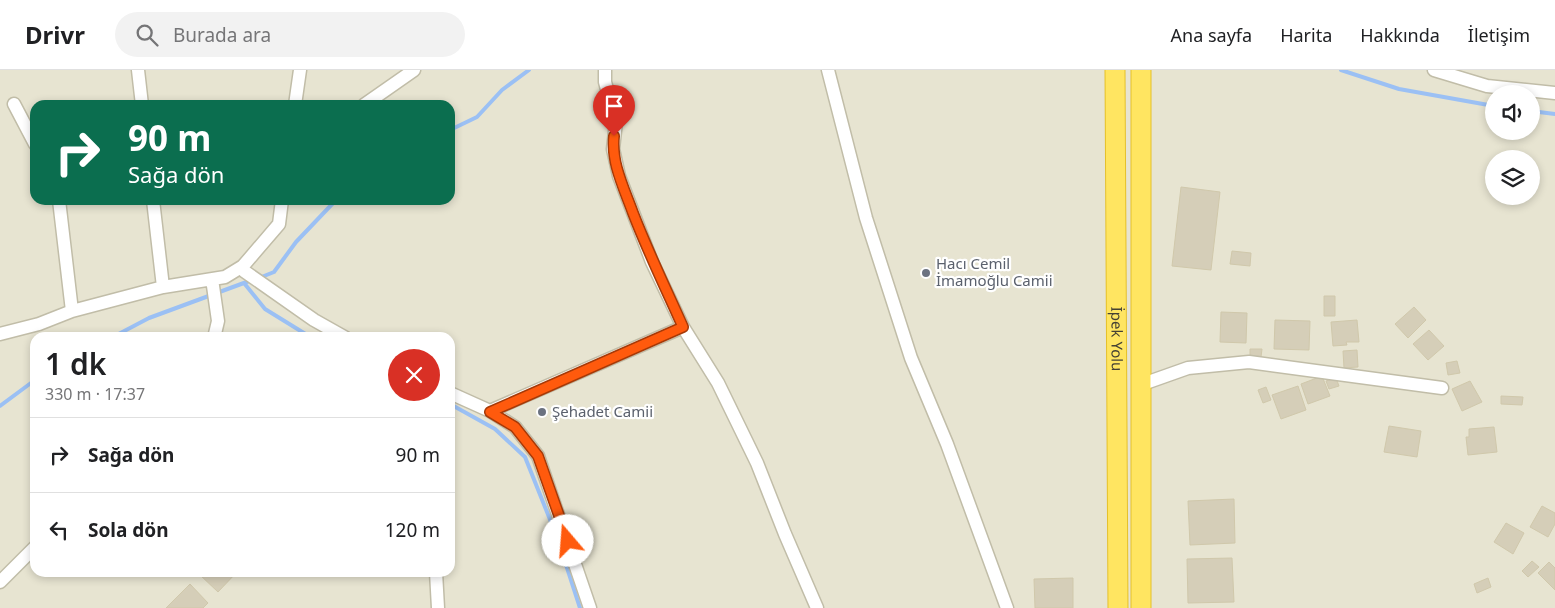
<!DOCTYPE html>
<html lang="tr">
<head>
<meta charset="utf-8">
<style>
	body { margin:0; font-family:"Noto Sans",sans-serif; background:#f2f2f2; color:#202124; height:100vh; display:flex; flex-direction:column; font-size:19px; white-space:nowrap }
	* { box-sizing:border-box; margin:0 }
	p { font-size:16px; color:#757577 }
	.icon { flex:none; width:28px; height:28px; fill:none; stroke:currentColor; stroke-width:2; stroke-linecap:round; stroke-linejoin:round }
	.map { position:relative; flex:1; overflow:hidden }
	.sheet { position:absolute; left:30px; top:262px; width:425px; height:245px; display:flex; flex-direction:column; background:#fff; border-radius:15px; box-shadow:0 2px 8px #0003 }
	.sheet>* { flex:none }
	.hud { position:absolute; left:30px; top:30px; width:425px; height:105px; border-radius:15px; box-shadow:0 2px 8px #0003; background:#0b6e4f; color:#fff; overflow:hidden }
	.fabs { position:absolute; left:1485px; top:15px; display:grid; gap:10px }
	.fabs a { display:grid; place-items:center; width:55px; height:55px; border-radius:50%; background:#fff; box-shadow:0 2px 8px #0003; font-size:25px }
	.pin { position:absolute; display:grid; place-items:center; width:42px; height:42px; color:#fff; margin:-51px -21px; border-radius:50% 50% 50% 0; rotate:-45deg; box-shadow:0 0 5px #0007 }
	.pin .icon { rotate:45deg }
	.me { position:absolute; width:55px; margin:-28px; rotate:342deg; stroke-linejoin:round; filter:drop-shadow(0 0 4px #0008) }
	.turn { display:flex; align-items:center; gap:18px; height:105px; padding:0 15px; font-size:22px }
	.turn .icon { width:65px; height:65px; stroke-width:2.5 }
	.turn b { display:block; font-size:35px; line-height:42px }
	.round { display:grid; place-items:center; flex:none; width:52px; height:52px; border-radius:26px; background:#f2f2f2 }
	.head { display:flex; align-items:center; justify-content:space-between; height:85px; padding:0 15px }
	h1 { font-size:30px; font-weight:600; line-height:38px }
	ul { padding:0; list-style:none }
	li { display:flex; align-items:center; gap:15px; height:75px; padding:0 15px; border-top:1px solid #e0e0e0 }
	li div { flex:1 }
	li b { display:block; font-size:19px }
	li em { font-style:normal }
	header { display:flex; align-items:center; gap:30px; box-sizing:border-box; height:70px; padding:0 25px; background:#fff; border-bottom:1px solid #e0e0e0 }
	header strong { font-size:24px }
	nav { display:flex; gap:28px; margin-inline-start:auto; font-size:18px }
	.search { width:350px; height:45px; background:#f2f2f2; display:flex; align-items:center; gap:12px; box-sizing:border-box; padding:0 18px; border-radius:28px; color:#757577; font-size:19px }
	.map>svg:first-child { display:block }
</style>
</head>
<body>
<header>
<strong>Drivr</strong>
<div class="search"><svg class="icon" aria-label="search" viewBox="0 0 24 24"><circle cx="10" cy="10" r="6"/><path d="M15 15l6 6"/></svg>Burada ara</div>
<nav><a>Ana sayfa</a><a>Harita</a><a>Hakkında</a><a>İletişim</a></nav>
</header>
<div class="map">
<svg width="1555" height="538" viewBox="0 0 1555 538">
	<rect width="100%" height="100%" fill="#f3f0e3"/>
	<path fill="#e7e4d1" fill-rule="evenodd" d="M0,0H1555V538H0ZM1494,24H1531V61H1494ZM35,35H450V130H35ZM1494,89H1531V126H1494ZM35,268H450V502H35Z"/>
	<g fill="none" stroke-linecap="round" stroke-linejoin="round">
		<path stroke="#9bc0f4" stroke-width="4" d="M1341,0L1399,19L1494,36
			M1531,41L1555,44
			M450,60L477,47L502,20L529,0
			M259,208L274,202L296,172L336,130
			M244,213L265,239L312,268
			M111,268L149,248L252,210
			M450,334L495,359L525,387L557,467L580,538
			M0,336L35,310"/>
	</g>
	<path fill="#d5ceb8" stroke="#d0c8ab" d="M1181,117L1220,122L1211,200L1172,196Z
		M1232,181L1251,183L1250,196L1230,194Z
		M1324,226H1335V246H1324Z
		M1414,237L1426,250L1408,268L1395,254Z
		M1221,242L1247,243L1246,273L1220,272Z
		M1275,250L1310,251L1309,280L1274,279Z
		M1357,250L1359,272H1346L1347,275L1333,276L1331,252Z
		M1429,260L1444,276L1428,290L1413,274Z
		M1250,279H1262L1261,287H1250Z
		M1357,280L1358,297L1344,298L1343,281Z
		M1457,291L1460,303L1448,305L1446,293Z
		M1322,306L1330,326L1308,334L1301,314Z
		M1336,308L1339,316L1329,319L1326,311Z
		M1470,311L1482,332L1462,341L1452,319Z
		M1298,316L1306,340L1281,349L1272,325Z
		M1266,317L1271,330L1263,333L1258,320Z
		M1501,326L1523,327L1522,335L1501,334Z
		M1389,356L1421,361L1417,387L1384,382Z
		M1494,357L1497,382L1468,385L1466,367H1469V359Z
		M1234,429L1235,473L1190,475L1188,431Z
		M1542,436L1555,443V454L1548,467L1530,457Z
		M1506,453L1524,463L1513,484L1494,472Z
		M1232,488L1234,532L1188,533L1187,489Z
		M1532,491L1539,497L1528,507L1522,501Z
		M1549,492L1555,498V520L1538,503Z
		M200,502H237L218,522L199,504Z
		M1073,508V538H1035L1034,509Z
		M1488,508L1491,517L1477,523L1474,514Z
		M190,514L208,533L203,538H166Z"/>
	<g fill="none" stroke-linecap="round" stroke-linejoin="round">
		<g stroke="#c1bda8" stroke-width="15">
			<path id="minor" d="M138,0L142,35
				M605,0V12L616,52L613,79L619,106L652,192L683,257
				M828,0L866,148L911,288L947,374L1007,538
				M1434,0L1487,16L1555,23
				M14,34L35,74
				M295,35L300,0
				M364,35L414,0
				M59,130L72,241
				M153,130L163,217
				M243,196L244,201L314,250L346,268
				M212,209L218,251L214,268
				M0,264L39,254L72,241L163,217L225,207L243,196L279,154L282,130
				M1140,315L1188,298L1249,292L1442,318
				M450,323L490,341L515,357L538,386L590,538
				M490,341L683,257L718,313L757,393L785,464L817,538
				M436,502L438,538
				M0,512L35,477"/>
		</g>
		<g stroke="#e5c02a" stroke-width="21">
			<g id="highway">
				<path id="s1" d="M1115,0L1118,538"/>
				<path d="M1141,0V538"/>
			</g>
		</g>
		<use href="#minor" stroke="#fff" stroke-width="12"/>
		<use href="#highway" stroke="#ffe561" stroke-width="19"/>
	</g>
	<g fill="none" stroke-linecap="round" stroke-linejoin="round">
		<g stroke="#a63a08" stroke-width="12">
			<path id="route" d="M568,471L538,386L515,357L490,342L683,257C666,219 648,182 633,143C624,118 611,93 614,66"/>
		</g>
		<use href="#route" stroke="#ff5a0d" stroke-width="9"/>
	</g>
	<g fill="#6b7280" stroke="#fff" stroke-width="2">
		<circle cx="926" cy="203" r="5"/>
		<circle cx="542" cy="342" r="5"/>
	</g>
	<g text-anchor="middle" stroke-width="4.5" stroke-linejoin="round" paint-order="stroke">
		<g font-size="15" fill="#5b616d" stroke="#fff" text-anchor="start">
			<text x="936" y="199">Hacı Cemil<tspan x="936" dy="17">İmamoğlu Camii</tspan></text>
			<text x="552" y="347">Şehadet Camii</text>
		</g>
		<g font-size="15" fill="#454133" stroke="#fff">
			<text dy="5" stroke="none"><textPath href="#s1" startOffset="269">İpek Yolu</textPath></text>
		</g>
	</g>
</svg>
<div class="fabs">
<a><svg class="icon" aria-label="sound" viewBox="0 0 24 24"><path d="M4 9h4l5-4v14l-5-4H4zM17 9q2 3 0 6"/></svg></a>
<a><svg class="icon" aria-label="layers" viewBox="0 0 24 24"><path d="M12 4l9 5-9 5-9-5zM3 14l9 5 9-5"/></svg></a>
</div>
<div class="pin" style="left:614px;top:66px;background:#d93025"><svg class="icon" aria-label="arrive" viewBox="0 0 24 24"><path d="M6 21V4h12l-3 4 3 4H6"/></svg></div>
<svg class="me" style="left:568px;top:471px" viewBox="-20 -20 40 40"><circle r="19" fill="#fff"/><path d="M0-13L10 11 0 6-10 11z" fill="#ff5a0d"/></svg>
<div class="hud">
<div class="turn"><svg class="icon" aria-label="right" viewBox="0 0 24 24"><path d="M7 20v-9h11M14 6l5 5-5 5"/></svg><div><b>90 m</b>Sağa dön</div></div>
</div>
<section class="sheet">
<div class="head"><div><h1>1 dk</h1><p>330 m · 17:37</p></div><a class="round" style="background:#d93025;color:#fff"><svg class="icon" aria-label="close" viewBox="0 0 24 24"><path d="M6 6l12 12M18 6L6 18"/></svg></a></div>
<ul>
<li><svg class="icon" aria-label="right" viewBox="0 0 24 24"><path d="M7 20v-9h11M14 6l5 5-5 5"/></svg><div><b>Sağa dön</b></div><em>90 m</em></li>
<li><svg class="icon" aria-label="left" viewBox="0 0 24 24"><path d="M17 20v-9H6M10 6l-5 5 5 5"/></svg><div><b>Sola dön</b></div><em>120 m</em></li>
</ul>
</section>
</div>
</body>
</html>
